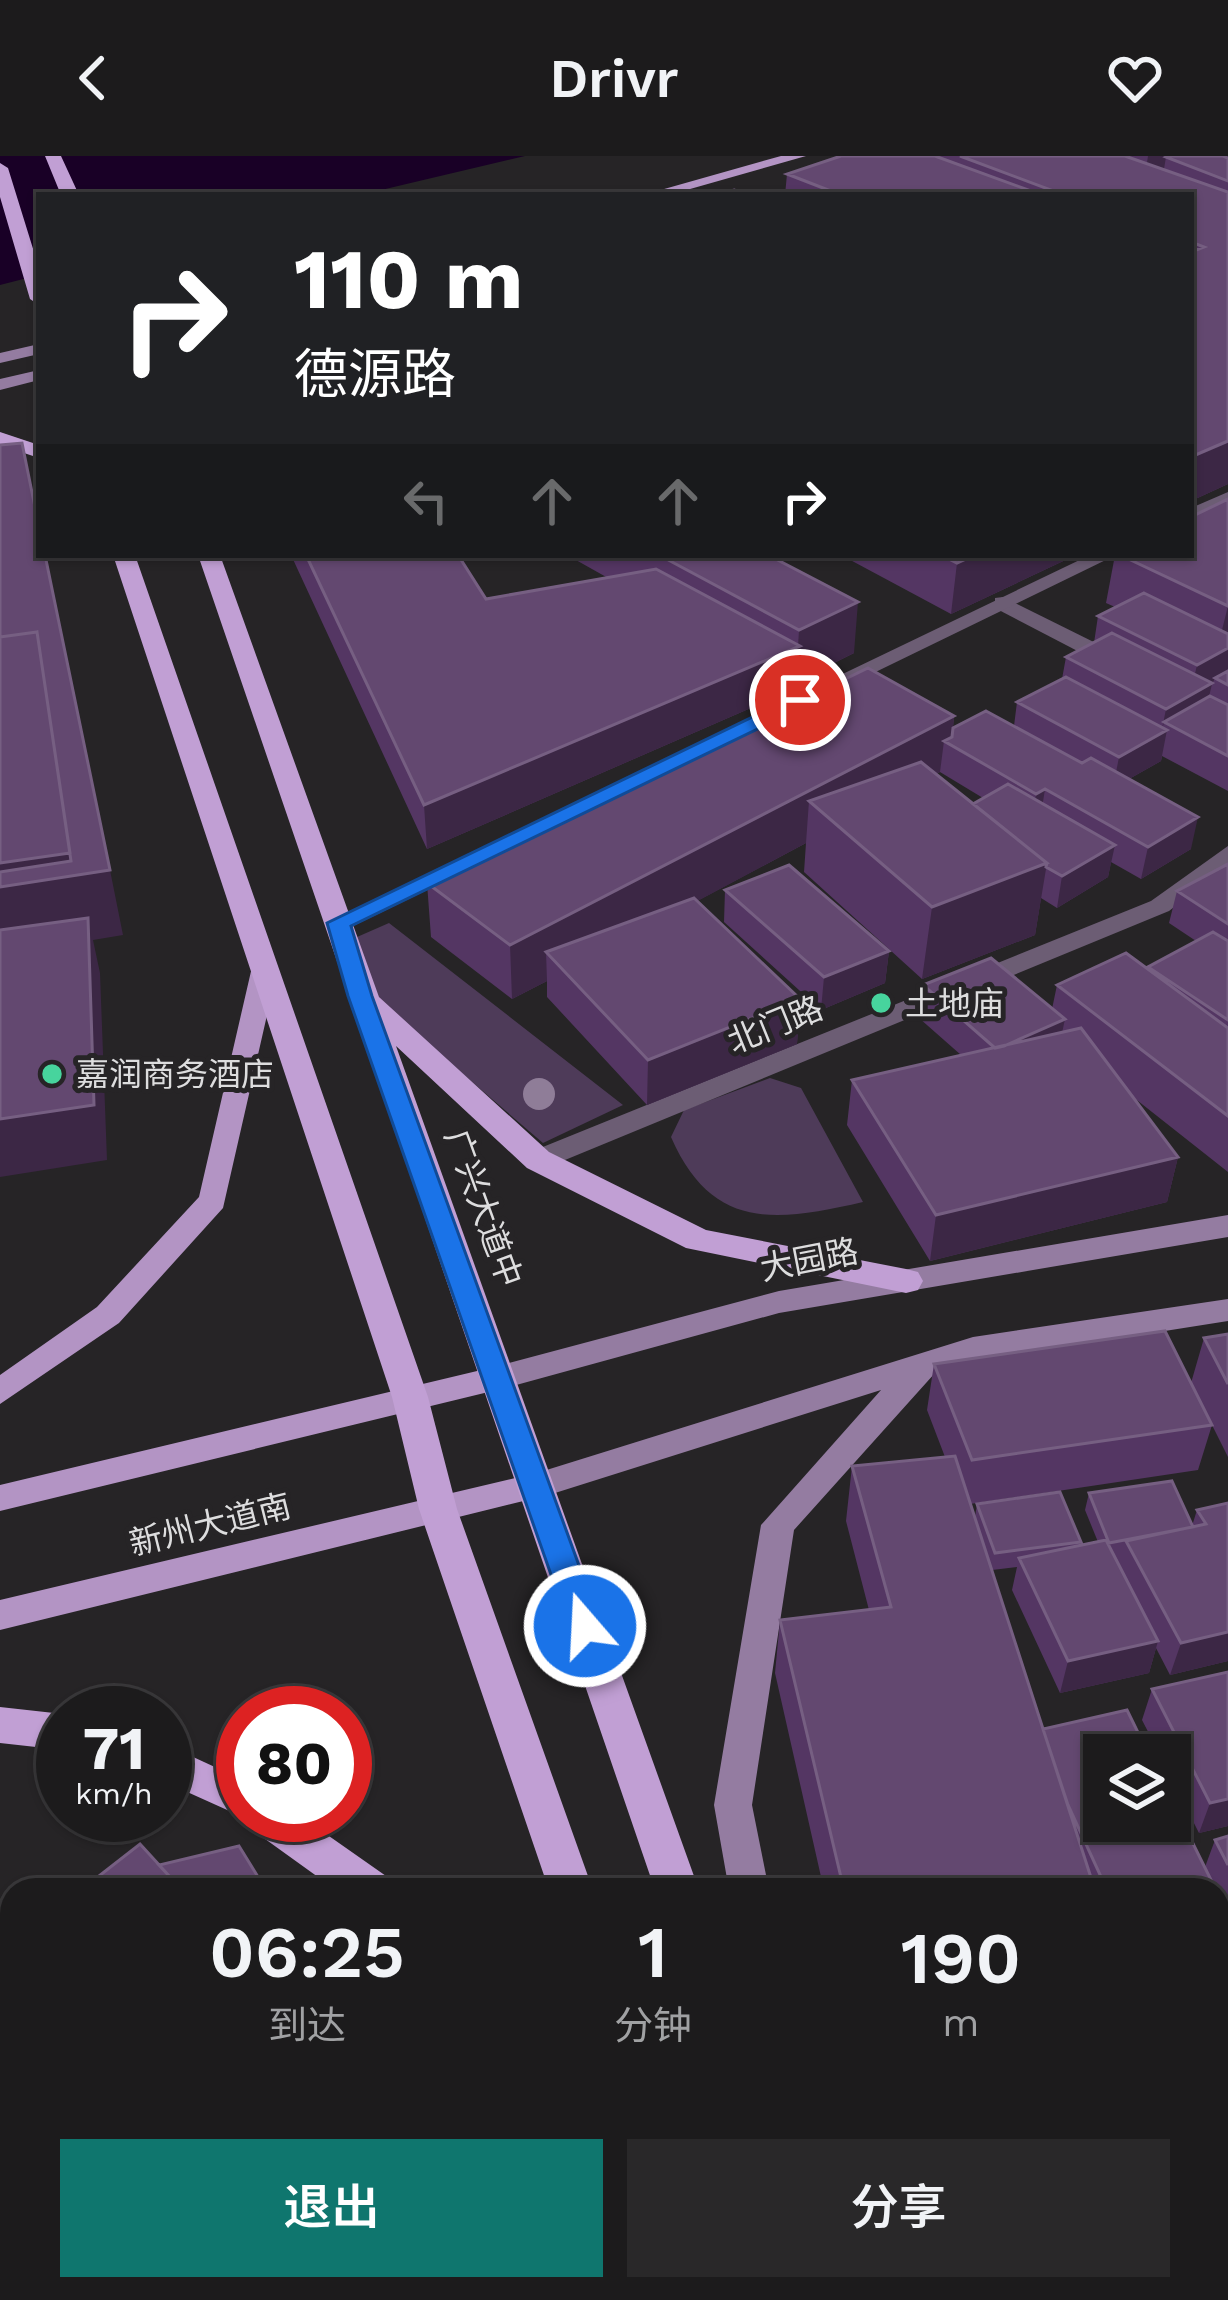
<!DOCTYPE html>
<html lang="zh">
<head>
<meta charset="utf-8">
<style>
	body { margin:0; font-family:"Work Sans","Noto Sans SC",sans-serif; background:#292829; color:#f1f3f6; height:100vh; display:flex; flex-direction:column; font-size:45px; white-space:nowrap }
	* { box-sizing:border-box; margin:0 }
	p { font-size:39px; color:#a0a1a3 }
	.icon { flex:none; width:66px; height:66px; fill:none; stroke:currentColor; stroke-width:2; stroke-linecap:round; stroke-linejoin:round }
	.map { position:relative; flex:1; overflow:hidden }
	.drawer { position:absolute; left:0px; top:1722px; width:1230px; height:423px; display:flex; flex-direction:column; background:#1c1b1c; border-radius:36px 36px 0 0; box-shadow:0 3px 9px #0004,0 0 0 3px #3a393b }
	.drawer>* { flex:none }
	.banner { position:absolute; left:36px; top:36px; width:1158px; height:366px; border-radius:0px; box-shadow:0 3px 9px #0004,0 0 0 3px #3a393b; background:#202124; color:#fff; overflow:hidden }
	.tools { position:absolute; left:1083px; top:1578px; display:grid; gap:24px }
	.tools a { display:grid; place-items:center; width:108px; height:108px; border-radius:0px; background:#1c1b1c; box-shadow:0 3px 9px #0004,0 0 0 3px #3a393b; font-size:60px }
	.speed { position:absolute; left:36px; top:1530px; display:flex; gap:24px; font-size:60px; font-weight:700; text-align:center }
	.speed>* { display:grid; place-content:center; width:156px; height:156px; border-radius:50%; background:#1c1b1c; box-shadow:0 3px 9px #0004,0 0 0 3px #3a393b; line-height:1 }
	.speed small { font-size:30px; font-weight:400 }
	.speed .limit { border:18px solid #d22; background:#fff; color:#111 }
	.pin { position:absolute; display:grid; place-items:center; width:102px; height:102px; color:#fff; margin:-51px; border:6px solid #fff; border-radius:50%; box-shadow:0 3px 12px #0007 }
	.me { position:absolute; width:132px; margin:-66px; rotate:341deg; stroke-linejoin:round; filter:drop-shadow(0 0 9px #0008) }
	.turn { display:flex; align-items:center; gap:42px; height:252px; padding:0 60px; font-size:54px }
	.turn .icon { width:156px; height:156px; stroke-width:2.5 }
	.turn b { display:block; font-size:84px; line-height:102px }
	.lanes { display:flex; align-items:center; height:114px; padding:0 60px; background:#0003; justify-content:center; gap:60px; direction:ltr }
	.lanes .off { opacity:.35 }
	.eta { display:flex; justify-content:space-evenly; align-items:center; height:204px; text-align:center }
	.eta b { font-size:72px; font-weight:600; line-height:84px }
	.cta { display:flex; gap:24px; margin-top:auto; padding:24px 60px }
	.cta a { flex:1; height:138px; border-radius:0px; background:#0f766e; color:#fff; font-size:48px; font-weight:600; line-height:138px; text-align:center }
	.cta a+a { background:#292829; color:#f1f3f6 }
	header { display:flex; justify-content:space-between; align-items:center; height:156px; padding:0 60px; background:#1c1b1c; font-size:54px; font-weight:600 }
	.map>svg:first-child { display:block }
</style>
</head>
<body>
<header><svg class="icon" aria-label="back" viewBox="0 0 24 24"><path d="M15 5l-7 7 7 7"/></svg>Drivr<svg class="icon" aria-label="heart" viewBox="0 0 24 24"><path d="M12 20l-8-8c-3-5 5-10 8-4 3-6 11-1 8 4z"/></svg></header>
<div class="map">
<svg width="1228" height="2144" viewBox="0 0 1228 2144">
	<rect width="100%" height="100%" fill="#262426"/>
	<path fill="#4e3b59" d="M389,767L623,949L543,987L371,839L357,781Z
		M770,922L801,932L863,1046C776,1066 712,1075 671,981L684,954Z"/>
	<path fill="#190026" d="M0,0H525L360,39H39V119L0,129Z"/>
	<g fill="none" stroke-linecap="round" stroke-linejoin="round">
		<path fill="#6c5d74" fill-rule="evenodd" d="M1003,441L1130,504L1133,509L1122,516L1114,514L995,452V442Z"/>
		<path fill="#6c5d74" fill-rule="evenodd" d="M1228,336V349L1191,365V352Z
			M1090,399H1116L347,773L338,775L325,767Z
			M1228,690V709L1169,755L548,1011H528L523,1004L528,997L1151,745Z"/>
		<path fill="#947ca1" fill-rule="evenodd" d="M39,188V198L0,207V197Z
			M39,214V224L0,234V223Z
			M1228,1059V1081L779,1157L498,1234L487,1231L482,1222L487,1213L498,1210L779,1135Z
			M1228,1143V1165L974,1205L935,1217L794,1374L752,1649L769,1734H729L714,1649L761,1369L881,1234L536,1343L524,1339L519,1330L524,1321L973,1181Z"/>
		<path fill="#b394c4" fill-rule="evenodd" d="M781,0H806L669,39H643Z
			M265,803L278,811L223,1052L119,1167L0,1248V1219L97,1151L199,1041L252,811Z
			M498,1210L509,1213L514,1222L509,1231L0,1355V1329Z
			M536,1317L548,1321L553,1330L548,1339L0,1474V1444Z"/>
		<path fill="#c19fd4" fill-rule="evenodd" d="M45,0H61L79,39H61Z
			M0,7L8,12L39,112V149L30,143L0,41Z
			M0,276L39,289V302L0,289Z
			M113,399H135L428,1241L457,1353L593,1734H549L419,1353L392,1241Z
			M198,399H220L379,841L549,996L706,1074L906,1113L918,1116L923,1125L918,1134L906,1137L686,1092L527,1012L396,890L699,1734H655Z
			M0,1551L63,1558V1594L0,1587Z
			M165,1588L243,1624V1659H299L386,1720L393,1734H336L250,1672L245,1662L165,1626Z
			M669,2133H721L726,2144H674Z
			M796,2133H846L850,2144H800Z"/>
	</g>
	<circle fill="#8f7d98" cx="539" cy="938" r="16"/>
	<path fill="#543663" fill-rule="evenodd" d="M841,0H1223L1228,25V328L1191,345V39H785L787,18Z
		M1228,343V635L1162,600L1161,605L1129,623L1191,693L1141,723L1111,706L1108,721L1057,752L1041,742L1035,779L922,823L804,716L806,687L697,745L800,843L797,888L647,949L547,841V825L512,843L431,781L427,727L954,560L953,572L1014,570L1017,546L1062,523L1066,501L1094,487L1098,460L1115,451L1106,447L1115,399H1191ZM940,616L983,642L973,648L936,618Z
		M291,399H458L486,443L608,422L567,399H768L854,497L798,525L797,532L427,693Z
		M841,399H1076L951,458Z
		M1228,708V1016L1133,941L1178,1001L1167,1046L930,1105L847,969L852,924L961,899L919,862L923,829L1052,853L1057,829L1148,813L1196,785L1169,767L1177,735Z
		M725,734L889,795L885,827L821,854L724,766Z
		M1228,1178V1301L1212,1269L1198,1314L970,1348L975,1361L977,1348L1081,1386L1080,1390L1098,1386L1085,1354L1089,1337L1192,1370L1197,1354L1228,1347V1505L1170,1519L1156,1492L1149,1517L1060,1537L1012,1434L1017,1411L992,1414L1043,1573L1205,1711L1215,1684L1228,1680V2007L1220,2009L1218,2004V1734H824L775,1517L780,1464L869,1454L846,1365L852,1310L945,1301L927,1254L934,1208L1191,1227L1204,1182Z
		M1228,1516V1670L1199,1677L1170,1620V1599H1160L1142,1564L1152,1533Z"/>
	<path fill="#3c2745" d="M1148,0H1185L1166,1L1163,19L1144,26Z
		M1228,285V328L1191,345V301Z
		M975,399H1076L951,458L957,407Z
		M858,446L854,497L798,525L797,532L427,693L424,649L798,491L799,474Z
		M1228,450V519L1215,522L1212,528L1205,558L1164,566L1161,578L1167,574L1161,605L1113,632L1119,601L1161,578L1166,553L1190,539L1197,509L1216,498Z
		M37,476L110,714L123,779L93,784L100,817L107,1004L0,1021V707Z
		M954,560L951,589L944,585L940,616L839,670L809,645L806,687L565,816L546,796L547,825L512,843L510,789Z
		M1045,633L1040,665L1031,669L1036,638Z
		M1198,661L1191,693L1141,723L1148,691Z
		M1115,689L1108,721L1057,752L1062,720Z
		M1047,707L1035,779L922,823L932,751Z
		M889,795L885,827L821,854L824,821Z
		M800,843L797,888L647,949L648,904Z
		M1065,863L1058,896L996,893Z
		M1178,1001L1167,1046L930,1105L936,1059Z
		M1228,1476V1505L1170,1519L1181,1487Z
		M1158,1485L1149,1517L1060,1537L1068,1505Z
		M1228,1643V1670L1199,1677L1210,1647Z
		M1228,1801V1827L1218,1829V1804Z
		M1228,1994V2007L1220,2009Z"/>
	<path fill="#634870" stroke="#765f82" stroke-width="3" d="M841,0H935L1042,39H841L787,18Z
		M960,0H1125L1228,36V285L1191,301V96L1204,91L1191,86V39H1064Z
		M1168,0H1223L1228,2V25L1166,1Z
		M734,34L746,39H718Z
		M22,287L39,371V399H45L110,714L0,731V716L71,705L37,476L0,481V289Z
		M1228,343V450L1120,399H1191V361Z
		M306,399H458L486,443L656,413L800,490L424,649Z
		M659,399H768L858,446L799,474Z
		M941,399H975L957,407Z
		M1144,437L1228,478V492L1197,509L1098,460Z
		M37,476L70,697L0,707V481Z
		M1112,477L1212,527L1166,553L1066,501Z
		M868,512L954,560L510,789L427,727Z
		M1228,515V529L1215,522Z
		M1066,521L1167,574L1119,601L1017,546Z
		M1210,540L1228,549V600L1164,566Z
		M986,555L1082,607L1091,602L1198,661L1148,691L1045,633L1036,638L944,585L952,581L953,572Z
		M921,606L1047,707L932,751L809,645Z
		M1008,628L1115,689L1062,720L1046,711L1047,707L973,648Z
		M1228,708V768L1177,735Z
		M789,709L889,795L824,821L725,734Z
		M694,742L800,843L648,904L546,796Z
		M88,762L94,949L0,963V774Z
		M1213,776L1228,785V864L1148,811Z
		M1126,797L1228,872V960L1057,829Z
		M991,802L1065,863L1004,890L995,892L923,829Z
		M1081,872L1178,1001L936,1059L852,924Z
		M1165,1175L1212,1269L972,1304L934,1208Z
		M1228,1178V1228L1204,1182Z
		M955,1300L1095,1734H947L945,1723L859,1734H844L780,1464L891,1451L852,1310Z
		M1172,1325L1193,1371L1109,1387L1089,1337Z
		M1060,1336L1081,1386L995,1397L977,1348Z
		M1228,1347V1476L1181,1487L1126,1385L1206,1368L1197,1354Z
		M1106,1384L1158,1485L1068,1505L1019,1402Z
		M1228,1516V1643L1210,1647L1152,1533Z
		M1127,1554L1149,1599H1104V1665H1170V1641L1216,1734H1107L1068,1649L1043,1573Z
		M1228,1680V1709L1215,1684Z
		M140,1688L182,1734H81Z
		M239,1690L266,1734H182L159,1709Z
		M92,1725L81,1734H56Z
		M1218,1738L1228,1758V1801L1218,1804Z
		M12,1744V1788L0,1797V1747Z
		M12,1788V1873L0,1858V1797Z
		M1228,1824V1970L1218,1948V1827Z
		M0,1861L12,1875V2133H222L224,2135L226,2133H420L423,2144H0Z
		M1228,2087V2144H1076L1105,2133H1218V2090Z"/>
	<path fill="#1a73e8" stroke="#114b97" stroke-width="3" d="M800,538L810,544L807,549L351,770L372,840L601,1470L596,1480L585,1484L573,1480L569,1470L348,840L327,767Z"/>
	<g fill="#47d49d" stroke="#262426" stroke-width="4.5">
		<circle cx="881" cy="847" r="12"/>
		<circle cx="52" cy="918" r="12"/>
	</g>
	<g text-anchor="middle" stroke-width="10" stroke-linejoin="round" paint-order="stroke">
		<g font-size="33" fill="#ddddde" stroke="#262426" text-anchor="start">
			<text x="905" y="859">土地庙</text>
			<text x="76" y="930">嘉润商务酒店</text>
		</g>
		<g font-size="33" fill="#ddddde" stroke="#262426">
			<text transform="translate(775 868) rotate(-22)" y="12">北门路</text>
			<text transform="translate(484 1052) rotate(70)" y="12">广兴大道中</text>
			<text transform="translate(809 1103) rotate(-11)" y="12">大园路</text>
			<text transform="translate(210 1368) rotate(-14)" y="12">新州大道南</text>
		</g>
	</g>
</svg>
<div class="tools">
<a><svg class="icon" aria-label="layers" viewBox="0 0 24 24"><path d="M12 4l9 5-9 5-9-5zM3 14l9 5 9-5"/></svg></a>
</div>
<div class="speed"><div>71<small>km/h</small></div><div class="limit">80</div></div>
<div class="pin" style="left:800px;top:544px;background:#d93025"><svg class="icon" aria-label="arrive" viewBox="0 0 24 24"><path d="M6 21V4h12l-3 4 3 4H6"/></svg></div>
<svg class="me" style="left:585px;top:1470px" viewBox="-20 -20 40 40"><circle r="17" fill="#1a73e8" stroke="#fff" stroke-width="3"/><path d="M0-11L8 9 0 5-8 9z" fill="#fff"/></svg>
<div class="banner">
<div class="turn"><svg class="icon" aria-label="right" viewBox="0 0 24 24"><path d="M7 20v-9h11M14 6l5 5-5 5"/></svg><div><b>110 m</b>德源路</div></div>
<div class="lanes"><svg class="icon off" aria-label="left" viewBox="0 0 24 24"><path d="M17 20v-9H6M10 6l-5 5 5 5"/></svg><svg class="icon off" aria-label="ahead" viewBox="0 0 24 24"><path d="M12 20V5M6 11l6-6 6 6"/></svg><svg class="icon off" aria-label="ahead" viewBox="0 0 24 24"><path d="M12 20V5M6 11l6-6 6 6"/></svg><svg class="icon" aria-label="right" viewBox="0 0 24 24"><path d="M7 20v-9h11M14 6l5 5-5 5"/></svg></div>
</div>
<section class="drawer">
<div class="eta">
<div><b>06:25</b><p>到达</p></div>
<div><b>1</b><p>分钟</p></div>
<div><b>190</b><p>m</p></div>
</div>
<div class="cta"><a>退出</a><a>分享</a></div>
</section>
</div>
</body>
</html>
